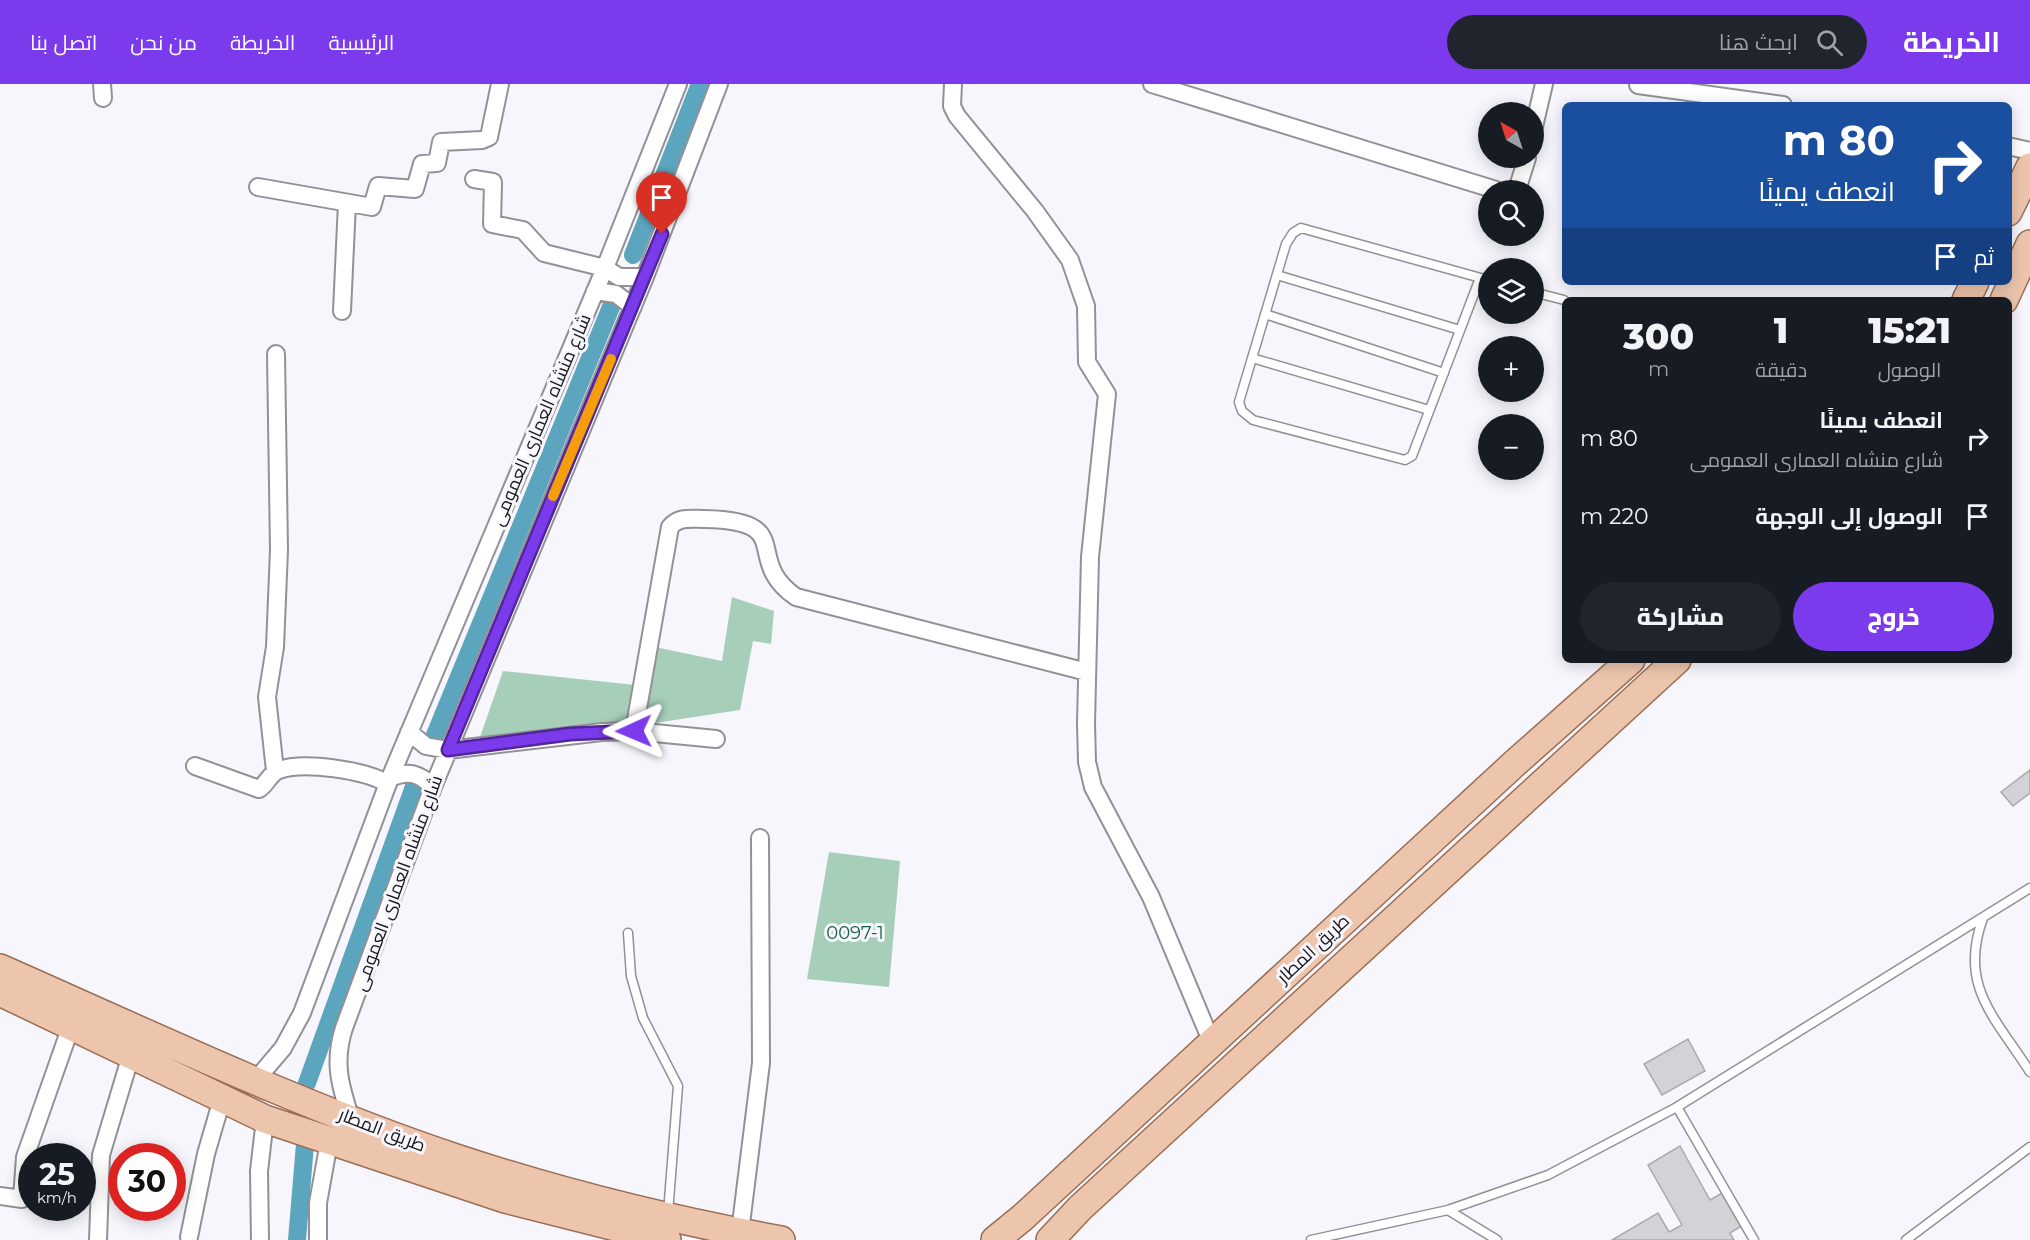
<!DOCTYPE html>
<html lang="ar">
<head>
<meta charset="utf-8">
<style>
	body { margin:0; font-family:Montserrat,Cairo,sans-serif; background:#20242c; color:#f1f3f6; direction:rtl; height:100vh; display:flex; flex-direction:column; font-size:22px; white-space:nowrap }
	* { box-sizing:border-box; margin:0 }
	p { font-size:20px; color:#9ea1a6 }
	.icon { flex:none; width:33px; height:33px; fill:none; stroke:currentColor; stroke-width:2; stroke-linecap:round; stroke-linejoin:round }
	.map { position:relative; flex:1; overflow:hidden; direction:ltr }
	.side { position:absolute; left:1562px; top:213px; width:450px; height:366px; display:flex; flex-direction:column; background:#171b24; border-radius:9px; box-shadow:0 3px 15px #0003; direction:rtl }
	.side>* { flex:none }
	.banner { position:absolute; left:1562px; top:18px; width:450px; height:183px; border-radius:9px; box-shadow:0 3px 15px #0003; direction:rtl; background:#1a4fa0; color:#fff; overflow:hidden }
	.needle { width:39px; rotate:321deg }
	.buttons { position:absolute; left:1478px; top:18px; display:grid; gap:12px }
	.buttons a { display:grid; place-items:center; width:66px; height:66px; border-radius:50%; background:#171b24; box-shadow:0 3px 15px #0003; font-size:30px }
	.speed { position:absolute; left:18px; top:1059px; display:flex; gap:12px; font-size:30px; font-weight:700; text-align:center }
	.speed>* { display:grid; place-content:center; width:78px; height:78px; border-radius:50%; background:#171b24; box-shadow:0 3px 15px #0003; line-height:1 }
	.speed small { font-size:15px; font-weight:400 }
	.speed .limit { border:9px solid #d22; background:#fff; color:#111 }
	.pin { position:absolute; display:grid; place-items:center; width:51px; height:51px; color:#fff; margin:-62px -26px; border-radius:50% 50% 50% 0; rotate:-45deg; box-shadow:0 0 6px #0007 }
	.pin .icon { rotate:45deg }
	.me { position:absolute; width:66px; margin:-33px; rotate:269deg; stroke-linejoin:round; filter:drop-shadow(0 0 4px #0008) }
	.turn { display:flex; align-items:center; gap:21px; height:126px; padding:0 18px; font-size:27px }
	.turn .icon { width:78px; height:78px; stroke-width:2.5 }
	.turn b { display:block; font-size:42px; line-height:51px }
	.then { display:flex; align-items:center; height:57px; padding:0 18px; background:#0003; gap:12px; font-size:22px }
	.eta { display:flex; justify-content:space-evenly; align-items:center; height:102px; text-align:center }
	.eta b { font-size:36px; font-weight:800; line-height:42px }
	.primary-button { display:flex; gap:12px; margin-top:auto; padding:12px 18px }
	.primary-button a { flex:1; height:69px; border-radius:36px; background:#7c3aed; color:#fff; font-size:24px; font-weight:800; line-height:69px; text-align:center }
	.primary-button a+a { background:#20242c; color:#f1f3f6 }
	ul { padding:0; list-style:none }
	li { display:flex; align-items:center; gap:18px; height:78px; padding:0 18px }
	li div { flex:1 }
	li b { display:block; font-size:22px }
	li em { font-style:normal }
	header { display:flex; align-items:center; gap:36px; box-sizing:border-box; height:84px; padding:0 30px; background:#7c3aed; color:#fff }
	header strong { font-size:28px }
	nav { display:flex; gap:33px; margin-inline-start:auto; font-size:21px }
	.search { width:420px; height:54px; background:#20242c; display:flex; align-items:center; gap:15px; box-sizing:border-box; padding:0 21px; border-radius:33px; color:#9ea1a6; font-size:22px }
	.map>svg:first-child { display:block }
</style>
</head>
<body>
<header>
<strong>الخريطة</strong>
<div class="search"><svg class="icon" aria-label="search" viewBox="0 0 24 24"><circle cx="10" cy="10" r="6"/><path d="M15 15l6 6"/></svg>ابحث هنا</div>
<nav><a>الرئيسية</a><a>الخريطة</a><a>من نحن</a><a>اتصل بنا</a></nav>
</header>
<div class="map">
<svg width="2030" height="1156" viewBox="0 0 2030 1156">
	<rect width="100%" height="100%" fill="#f6f6fc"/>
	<path fill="#a7ceb8" d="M732,513L774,527L771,560L753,557L740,626L616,645L478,659L503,587L635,601L645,561L722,577Z
		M829,768L900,777L889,903L807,895Z"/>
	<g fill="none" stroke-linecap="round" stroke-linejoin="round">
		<path stroke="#5ca5bf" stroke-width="18" d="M633,171L700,0
			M435,651L611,223
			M307,999L416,697
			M297,1156L305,1060"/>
	</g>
	<path fill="#d2d2d7" stroke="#a9a9af" stroke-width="1.5" d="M2030,686V709L2013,722L2001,708Z
		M1688,955L1705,987L1662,1011L1644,980Z
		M1680,1062L1710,1116L1724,1108L1743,1141L1730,1149L1734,1156H1612L1658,1129L1669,1148L1682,1141L1648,1081Z"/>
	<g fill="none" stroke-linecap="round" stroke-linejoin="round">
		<g stroke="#929197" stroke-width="11">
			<path id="service" d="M1277,191L1460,246
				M1480,194L1412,372L1405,376L1253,336L1242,327L1239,318L1286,160L1293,149L1301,144L1488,196
				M1533,208L1564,216
				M1265,230L1444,289
				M1252,274L1429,326
				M1983,834C1958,902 1995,933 2030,988
				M628,849L631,892L643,934L678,1002L668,1129
				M1677,1023L1754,1156
				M1448,1126L1497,1156
				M1311,1156L1448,1126L1548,1091L1677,1023L2030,804
				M1906,1156L2030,1063"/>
		</g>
		<g stroke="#929197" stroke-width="20">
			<path id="minor" d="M102,0L103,14
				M953,0L952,22L957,32L1035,127L1070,176L1086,222L1087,278L1107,310L1090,473L1086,639L1087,678L1093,703L1151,813L1212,959
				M1152,0L1496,106
				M1638,1L1783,21
				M1533,47L1544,0
				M2008,62L2030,67
				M474,95L493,98L492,140L523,146L544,169L605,184L619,193H645
				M258,103L372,123L378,102L415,105L422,80L437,79L441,58L482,56L489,53L500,0
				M1517,106L1527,74
				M595,207L616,210L633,223
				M342,227L347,119
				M634,647L670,443C679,432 692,435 705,435C799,437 741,475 796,513L1087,588
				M409,648L426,662L448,666L602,648L634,647L716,655
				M195,682L259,705C267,700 270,689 279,686C304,677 365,686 388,700
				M275,687L267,613L275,563L279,466L276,270
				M390,694C408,686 419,689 433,703
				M255,997L283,964L302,929L390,694L605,184L678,0
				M351,1035C340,1002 333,978 344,944L433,703L645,193L719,0
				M0,1112L22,1115L25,1073L71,942
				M740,1148L761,979L760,754
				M189,1153L206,1070L222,1015
				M98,1156L101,1071L131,971
				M260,1156L259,1087L265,1035
				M318,1156V1119L329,1058"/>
		</g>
		<g stroke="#9a6e53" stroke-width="30">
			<path id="primary" d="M2008,128L2030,83
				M1966,216L1975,198
				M2004,216L2030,160
				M0,884C150,950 300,1022 456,1074C562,1109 671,1136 781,1156
				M0,908L265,1035L505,1115L667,1156
				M995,1156L1022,1134L1515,679L1631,576
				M1050,1156L1080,1124L1677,576"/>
		</g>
		<use href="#service" stroke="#fff" stroke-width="8"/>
		<use href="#minor" stroke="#fff" stroke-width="16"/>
		<use href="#primary" stroke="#edc5ac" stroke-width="27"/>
	</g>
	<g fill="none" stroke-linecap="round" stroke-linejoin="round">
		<g stroke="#51269a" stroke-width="15">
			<path id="route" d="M634,647L570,650L448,666L662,150"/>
		</g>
		<use href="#route" stroke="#7c3aed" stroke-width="10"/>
		<path stroke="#f59e0b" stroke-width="10" d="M553,412L611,275"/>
	</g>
	<g text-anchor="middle" stroke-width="6" stroke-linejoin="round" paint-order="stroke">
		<g font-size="18" fill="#161517" stroke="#f6f6fc">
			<text transform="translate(541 336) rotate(-67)" y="6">شارع منشاه العمارى العمومى</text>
			<text transform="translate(398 799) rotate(-70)" y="6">شارع منشاه العمارى العمومى</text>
			<text transform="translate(1313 865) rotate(-43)" y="6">طريق المطار</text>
			<text transform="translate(382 1046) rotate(21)" y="6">طريق المطار</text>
		</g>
		<g font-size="18" fill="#166242" stroke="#f6f6fc">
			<text x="855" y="855">0097-1</text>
		</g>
	</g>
</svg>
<div class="buttons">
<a><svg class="needle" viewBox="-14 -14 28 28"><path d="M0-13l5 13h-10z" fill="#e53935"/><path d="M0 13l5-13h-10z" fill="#9ea1a6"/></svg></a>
<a><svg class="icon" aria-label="search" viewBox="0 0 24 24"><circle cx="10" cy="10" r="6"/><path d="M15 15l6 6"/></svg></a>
<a><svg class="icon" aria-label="layers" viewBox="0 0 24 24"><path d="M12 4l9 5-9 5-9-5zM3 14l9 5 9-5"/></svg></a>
<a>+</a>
<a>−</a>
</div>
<div class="speed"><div>25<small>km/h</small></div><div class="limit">30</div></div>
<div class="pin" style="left:662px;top:150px;background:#d93025"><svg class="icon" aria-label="arrive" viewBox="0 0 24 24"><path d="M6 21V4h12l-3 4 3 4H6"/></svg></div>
<svg class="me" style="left:634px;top:647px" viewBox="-20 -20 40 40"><path d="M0-17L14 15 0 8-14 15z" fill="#7c3aed" stroke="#fff" stroke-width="4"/></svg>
<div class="banner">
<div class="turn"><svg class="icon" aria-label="right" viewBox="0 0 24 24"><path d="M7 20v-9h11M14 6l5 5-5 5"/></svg><div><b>80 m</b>انعطف يمينًا</div></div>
<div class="then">ثم<svg class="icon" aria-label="arrive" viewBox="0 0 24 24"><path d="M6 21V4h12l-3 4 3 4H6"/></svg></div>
</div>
<section class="side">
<div class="eta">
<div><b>15:21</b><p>الوصول</p></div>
<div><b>1</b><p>دقيقة</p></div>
<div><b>300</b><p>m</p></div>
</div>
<ul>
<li><svg class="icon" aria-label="right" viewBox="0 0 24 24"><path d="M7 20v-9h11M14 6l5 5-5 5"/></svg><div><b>انعطف يمينًا</b><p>شارع منشاه العمارى العمومى</p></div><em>80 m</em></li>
<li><svg class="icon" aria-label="arrive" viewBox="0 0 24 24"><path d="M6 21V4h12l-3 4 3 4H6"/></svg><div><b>الوصول إلى الوجهة</b></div><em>220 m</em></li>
</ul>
<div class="primary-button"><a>خروج</a><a>مشاركة</a></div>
</section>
</div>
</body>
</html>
